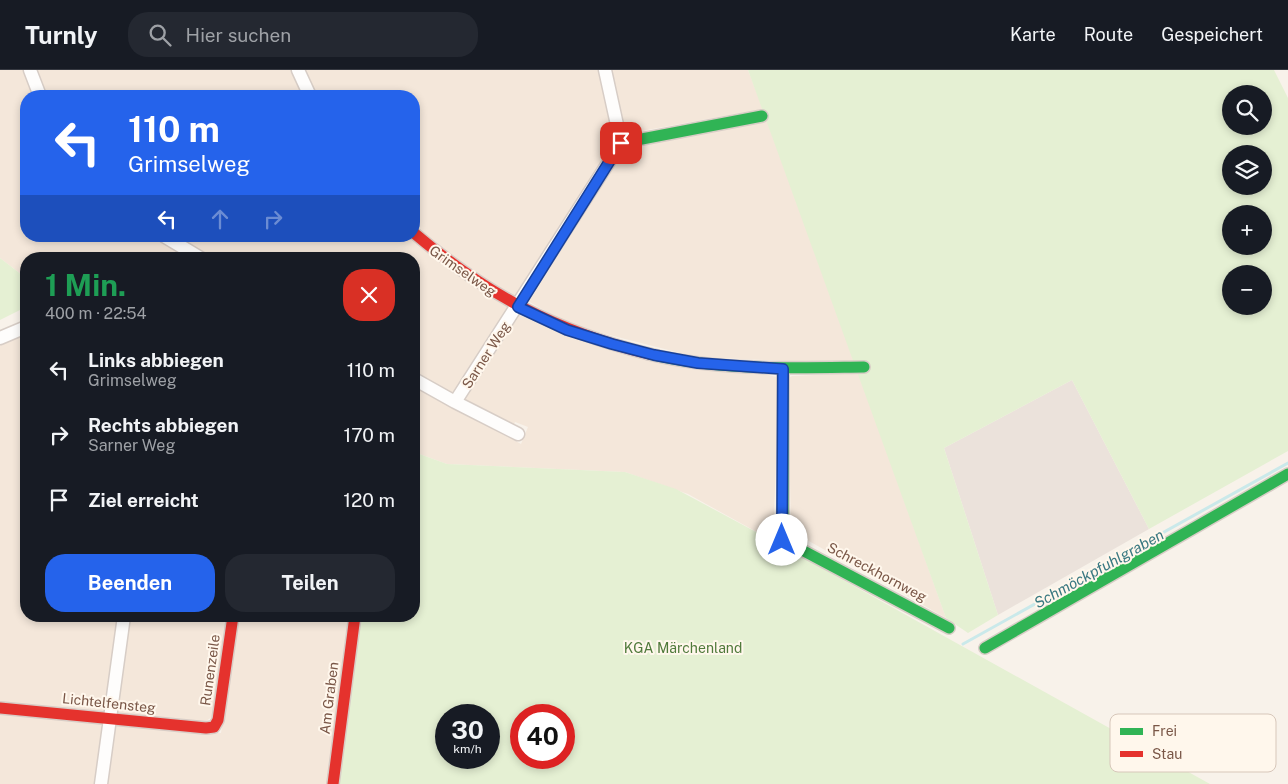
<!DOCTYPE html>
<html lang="de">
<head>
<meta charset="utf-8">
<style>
	body { margin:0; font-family:"Public Sans",sans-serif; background:#242831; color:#f1f3f6; height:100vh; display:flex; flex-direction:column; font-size:19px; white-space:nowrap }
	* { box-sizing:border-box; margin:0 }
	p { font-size:16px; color:#9ea1a6 }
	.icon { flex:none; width:28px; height:28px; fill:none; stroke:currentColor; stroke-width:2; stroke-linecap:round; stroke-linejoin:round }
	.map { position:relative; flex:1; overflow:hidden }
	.drawer { position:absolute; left:20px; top:182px; width:400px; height:370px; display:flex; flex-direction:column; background:#171b24; border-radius:20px; box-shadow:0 2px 8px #0003 }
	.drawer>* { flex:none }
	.top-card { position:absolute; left:20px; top:20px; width:400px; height:152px; border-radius:20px; box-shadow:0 2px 8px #0003; background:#2563eb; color:#fff; overflow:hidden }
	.buttons { position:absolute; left:1222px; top:15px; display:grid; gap:10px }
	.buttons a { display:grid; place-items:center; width:50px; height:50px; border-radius:50%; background:#171b24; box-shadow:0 2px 8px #0003; font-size:25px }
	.speed { position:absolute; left:435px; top:634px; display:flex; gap:10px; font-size:25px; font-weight:700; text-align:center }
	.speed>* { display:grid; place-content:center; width:65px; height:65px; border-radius:50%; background:#171b24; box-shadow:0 2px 8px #0003; line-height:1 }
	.speed small { font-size:12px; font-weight:400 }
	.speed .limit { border:8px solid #d22; background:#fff; color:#111 }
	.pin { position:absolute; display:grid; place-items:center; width:42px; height:42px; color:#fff; margin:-21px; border-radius:10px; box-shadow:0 2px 8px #0006 }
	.me { position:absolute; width:55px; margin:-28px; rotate:0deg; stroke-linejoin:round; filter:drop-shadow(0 0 4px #0008) }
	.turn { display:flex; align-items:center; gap:18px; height:105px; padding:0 25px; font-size:22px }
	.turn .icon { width:65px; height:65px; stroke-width:2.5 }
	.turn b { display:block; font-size:35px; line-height:42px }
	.lanes { display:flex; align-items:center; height:48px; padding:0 25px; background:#0003; justify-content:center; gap:25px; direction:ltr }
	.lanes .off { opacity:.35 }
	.round { display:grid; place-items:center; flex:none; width:52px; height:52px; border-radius:20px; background:#242831 }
	.head { display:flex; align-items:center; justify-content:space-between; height:85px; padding:0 25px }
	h1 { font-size:30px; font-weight:700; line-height:38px; color:#1e9e55 }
	.action { display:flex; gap:10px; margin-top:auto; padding:10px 25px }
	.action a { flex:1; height:58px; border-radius:20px; background:#2563eb; color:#fff; font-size:20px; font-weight:700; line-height:58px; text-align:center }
	.action a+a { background:#242831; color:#f1f3f6 }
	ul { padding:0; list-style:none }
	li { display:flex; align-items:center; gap:15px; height:65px; padding:0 25px }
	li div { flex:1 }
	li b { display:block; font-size:19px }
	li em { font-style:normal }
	header { display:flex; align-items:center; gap:30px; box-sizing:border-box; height:70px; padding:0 25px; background:#171b24; border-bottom:1px solid #363941 }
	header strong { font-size:24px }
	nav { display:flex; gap:28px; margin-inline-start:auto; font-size:18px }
	.search { width:350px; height:45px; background:#242831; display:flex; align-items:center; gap:12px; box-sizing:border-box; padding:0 18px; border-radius:20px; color:#9ea1a6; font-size:19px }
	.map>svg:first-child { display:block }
</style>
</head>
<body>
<header>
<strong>Turnly</strong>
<div class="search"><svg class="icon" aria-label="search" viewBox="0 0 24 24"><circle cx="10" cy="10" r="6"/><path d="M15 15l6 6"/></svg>Hier suchen</div>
<nav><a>Karte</a><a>Route</a><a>Gespeichert</a></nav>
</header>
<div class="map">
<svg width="1288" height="714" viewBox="0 0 1288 714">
	<rect width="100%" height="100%" fill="#f8f2ea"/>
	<path fill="#f4e7da" d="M0,0H25L34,26H26V166H152L191,189H26V208L0,188Z
		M36,0H292L304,26H47Z
		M303,0H600L616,73L517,227L473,203L414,156V26H316Z
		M610,0H748L763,39L625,64Z
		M767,50L855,294L696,287L570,255L526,230L622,80Z
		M175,166H409L509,237L453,324L451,323L414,302V189H214Z
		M517,244L563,262L777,307L779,314L773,471L688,424L625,402L447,394L414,382V314L521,374L528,357L515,352L513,357L463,330Z
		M26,263V546H121L108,636L105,641L0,635V272Z
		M859,303L946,548L791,461L788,308L792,306Z
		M128,546H231L215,645L203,653L116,642Z
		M238,546H348L327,714H103L111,661L122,652L221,663Z
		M0,640L99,652L104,659L97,714H0Z"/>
	<path fill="#ebe2db" d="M1072,310L1149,459L998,545L944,378Z"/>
	<path fill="#e5f0d3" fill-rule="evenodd" d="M748,0H1274L1288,28V381L1149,459L1072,310L944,378L998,545L968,563L946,548ZM1231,24H1264V56H1231ZM1231,84H1264V116H1231ZM1231,144H1264V176H1231ZM1231,204H1264V236H1231Z
		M0,188L26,208V237L0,250Z
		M414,382L447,394L625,402L676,419L773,471L1210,714H339L359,546H414ZM446,645H489V688H446ZM521,645H564V688H521Z"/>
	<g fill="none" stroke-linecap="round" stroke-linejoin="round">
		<path stroke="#cae9ea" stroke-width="3" d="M963,574L1288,393"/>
		<g stroke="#d7cdc6" stroke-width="15">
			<path id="street" d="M30,0L40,26
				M298,0L310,26
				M164,166L202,189
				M0,268L26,257
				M414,309L455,332L518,364
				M455,332L621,73L605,0
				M101,714L124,546"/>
		</g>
		<g stroke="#d8cdc6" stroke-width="14">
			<path id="fast" d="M621,73L762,46
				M649,284C719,301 792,298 864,297
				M783,299V470L949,558
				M985,578L1288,404"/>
		</g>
		<g stroke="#d8cdc6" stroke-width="14">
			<path id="jam" d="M414,163C487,225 555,261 649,284
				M0,638L206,658L214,657L218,650L233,546
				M333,714L355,546"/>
		</g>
		<use href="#street" stroke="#fefdfc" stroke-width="12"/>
		<use href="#fast" stroke="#30b455" stroke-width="11"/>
		<use href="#jam" stroke="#e5322d" stroke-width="11"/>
	</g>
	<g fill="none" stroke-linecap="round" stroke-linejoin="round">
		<g stroke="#184099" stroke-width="12">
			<path id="route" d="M621,73L518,237L567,260L612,274L654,285L698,293L783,299L782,470"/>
		</g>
		<use href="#route" stroke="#2563eb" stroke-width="9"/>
	</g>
	<g text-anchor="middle" stroke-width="4" stroke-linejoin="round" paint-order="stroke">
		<g font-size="14" fill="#7a5747" stroke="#fff7ec">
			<text transform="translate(463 201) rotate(35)" y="5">Grimselweg</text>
			<text transform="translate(486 285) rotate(-57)" y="5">Sarner Weg</text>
			<text transform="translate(877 502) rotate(28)" y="5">Schreckhornweg</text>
			<text transform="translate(210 600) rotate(-82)" y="5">Runenzeile</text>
			<text transform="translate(329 628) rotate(-83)" y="5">Am Graben</text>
			<text transform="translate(109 633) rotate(6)" y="5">Lichtelfensteg</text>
		</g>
		<g font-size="14" fill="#507a3b" stroke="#fff7ec">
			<text x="683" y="583">KGA Märchenland</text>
		</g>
		<g font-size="15" font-style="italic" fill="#397881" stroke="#fff7ec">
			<text transform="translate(1099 499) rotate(-29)" y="5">Schmöckpfuhlgraben</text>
		</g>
	</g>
	<rect x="1110" y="644" width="166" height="58" rx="8" fill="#fff7ec" stroke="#d7c7ba" stroke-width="1"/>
	<rect x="1120" y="658" width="23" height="7" fill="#30b455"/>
	<rect x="1120" y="681" width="23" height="6" fill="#e5322d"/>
	<g font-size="14" fill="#7a5747">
		<text x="1152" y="666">Frei</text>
		<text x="1152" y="689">Stau</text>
	</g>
</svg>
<div class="buttons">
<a><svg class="icon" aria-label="search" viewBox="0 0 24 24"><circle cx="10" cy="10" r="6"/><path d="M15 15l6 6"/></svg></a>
<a><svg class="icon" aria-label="layers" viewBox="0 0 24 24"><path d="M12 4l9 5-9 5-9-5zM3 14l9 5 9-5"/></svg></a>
<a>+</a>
<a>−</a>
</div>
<div class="speed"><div>30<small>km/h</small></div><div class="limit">40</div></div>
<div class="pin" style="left:621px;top:73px;background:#d93025"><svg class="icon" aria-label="arrive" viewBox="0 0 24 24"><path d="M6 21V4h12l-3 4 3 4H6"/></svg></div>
<svg class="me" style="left:782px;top:470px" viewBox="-20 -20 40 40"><circle r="19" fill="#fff"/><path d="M0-13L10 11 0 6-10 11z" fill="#2563eb"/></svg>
<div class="top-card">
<div class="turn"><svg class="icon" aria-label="left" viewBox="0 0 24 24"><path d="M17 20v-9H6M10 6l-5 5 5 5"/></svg><div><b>110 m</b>Grimselweg</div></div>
<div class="lanes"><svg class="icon" aria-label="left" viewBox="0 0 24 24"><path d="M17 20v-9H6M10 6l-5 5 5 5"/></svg><svg class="icon off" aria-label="ahead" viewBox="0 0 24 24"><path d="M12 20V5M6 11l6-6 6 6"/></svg><svg class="icon off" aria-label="right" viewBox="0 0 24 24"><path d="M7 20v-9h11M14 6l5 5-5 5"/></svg></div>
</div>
<section class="drawer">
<div class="head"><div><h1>1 Min.</h1><p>400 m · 22:54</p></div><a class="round" style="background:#d93025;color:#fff"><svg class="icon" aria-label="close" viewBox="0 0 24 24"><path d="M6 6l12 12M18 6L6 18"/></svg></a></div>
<ul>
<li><svg class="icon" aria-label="left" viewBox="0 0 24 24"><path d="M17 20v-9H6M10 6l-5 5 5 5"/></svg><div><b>Links abbiegen</b><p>Grimselweg</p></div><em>110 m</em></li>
<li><svg class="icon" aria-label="right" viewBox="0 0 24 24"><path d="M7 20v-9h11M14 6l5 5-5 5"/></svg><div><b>Rechts abbiegen</b><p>Sarner Weg</p></div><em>170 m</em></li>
<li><svg class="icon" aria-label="arrive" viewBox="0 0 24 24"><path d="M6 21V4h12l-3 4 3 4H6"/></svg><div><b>Ziel erreicht</b></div><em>120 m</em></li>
</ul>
<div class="action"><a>Beenden</a><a>Teilen</a></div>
</section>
</div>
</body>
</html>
